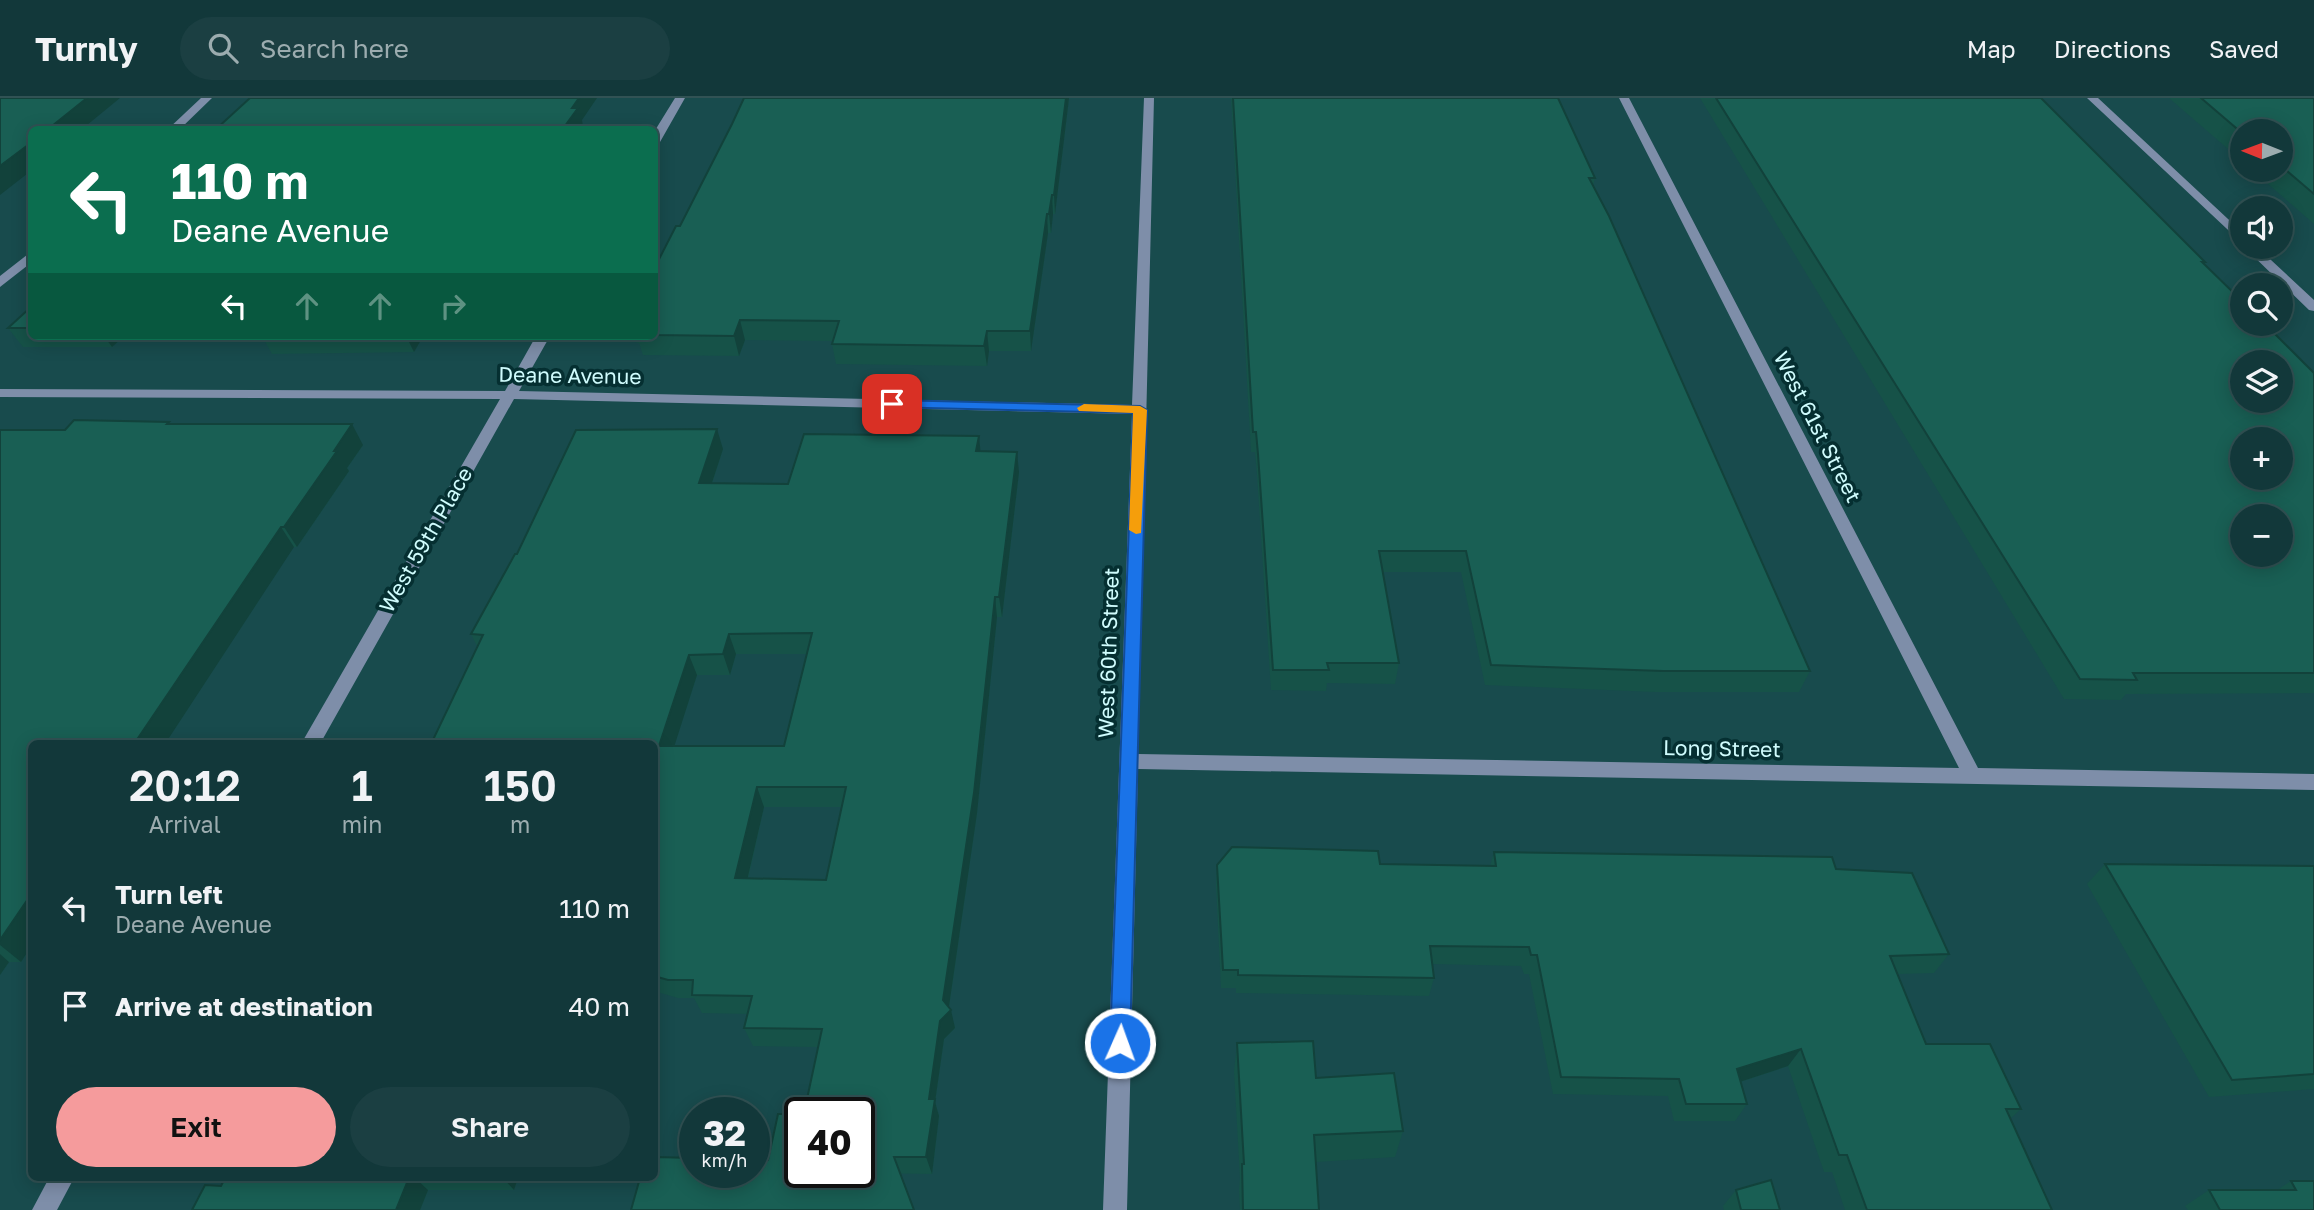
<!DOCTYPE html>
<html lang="en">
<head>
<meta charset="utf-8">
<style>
	body { margin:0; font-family:"Golos Text",sans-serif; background:#1b3f42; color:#f1f3f6; height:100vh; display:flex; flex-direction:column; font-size:26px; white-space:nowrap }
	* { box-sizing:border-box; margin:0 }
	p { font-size:23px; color:#9cacaf }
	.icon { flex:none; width:38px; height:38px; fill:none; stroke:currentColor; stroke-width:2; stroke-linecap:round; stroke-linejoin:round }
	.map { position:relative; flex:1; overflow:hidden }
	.details { position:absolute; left:28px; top:642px; width:630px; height:441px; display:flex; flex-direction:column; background:#12383a; border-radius:10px; box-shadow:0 4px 18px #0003,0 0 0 2px #315254 }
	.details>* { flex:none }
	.hud { position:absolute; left:28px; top:28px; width:630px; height:214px; border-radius:10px; box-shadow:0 4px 18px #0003,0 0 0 2px #315254; background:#0b6e4f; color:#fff; overflow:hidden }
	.needle { width:46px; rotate:271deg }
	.controls { position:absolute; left:2230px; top:21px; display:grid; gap:14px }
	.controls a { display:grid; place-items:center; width:63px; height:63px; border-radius:50%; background:#12383a; box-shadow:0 4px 18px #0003,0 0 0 2px #315254; font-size:35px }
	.speed { position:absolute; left:679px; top:999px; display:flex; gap:14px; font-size:35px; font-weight:700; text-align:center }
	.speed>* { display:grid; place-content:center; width:91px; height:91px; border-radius:50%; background:#12383a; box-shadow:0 4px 18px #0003,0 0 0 2px #315254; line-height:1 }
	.speed small { font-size:18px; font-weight:400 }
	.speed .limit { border:4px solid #111; border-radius:10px; background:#fff; color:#111 }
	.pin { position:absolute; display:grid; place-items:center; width:60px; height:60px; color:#fff; margin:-30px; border-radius:14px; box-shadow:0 4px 10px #0006 }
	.me { position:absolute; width:77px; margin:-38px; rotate:2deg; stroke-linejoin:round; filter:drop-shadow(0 0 5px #0008) }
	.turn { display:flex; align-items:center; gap:24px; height:147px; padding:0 28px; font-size:32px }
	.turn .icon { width:91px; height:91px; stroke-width:2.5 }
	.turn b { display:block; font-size:49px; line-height:60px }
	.lanes { display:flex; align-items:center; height:66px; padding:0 28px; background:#0003; justify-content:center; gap:35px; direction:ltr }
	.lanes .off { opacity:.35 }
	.eta { display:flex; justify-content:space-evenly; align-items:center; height:119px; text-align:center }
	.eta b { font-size:42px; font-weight:600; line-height:49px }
	.primary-button { display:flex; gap:14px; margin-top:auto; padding:14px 28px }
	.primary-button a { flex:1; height:80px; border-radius:42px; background:#f59b9c; color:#111; font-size:28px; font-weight:600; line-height:80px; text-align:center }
	.primary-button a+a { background:#1b3f42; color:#f1f3f6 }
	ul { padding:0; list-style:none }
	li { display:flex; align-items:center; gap:21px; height:98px; padding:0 28px }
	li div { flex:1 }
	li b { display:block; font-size:26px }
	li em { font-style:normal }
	header { display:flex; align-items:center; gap:42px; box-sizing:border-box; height:98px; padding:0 35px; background:#12383a; border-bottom:2px solid #315254 }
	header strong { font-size:33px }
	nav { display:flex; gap:38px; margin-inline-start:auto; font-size:24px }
	.search { width:490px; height:63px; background:#1b3f42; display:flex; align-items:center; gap:18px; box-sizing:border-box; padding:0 24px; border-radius:38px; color:#9cacaf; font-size:26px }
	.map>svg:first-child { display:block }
</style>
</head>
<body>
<header>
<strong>Turnly</strong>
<div class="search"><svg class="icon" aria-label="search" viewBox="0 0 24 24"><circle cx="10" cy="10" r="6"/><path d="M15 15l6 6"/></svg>Search here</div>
<nav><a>Map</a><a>Directions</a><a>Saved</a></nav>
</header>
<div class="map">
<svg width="2314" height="1112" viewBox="0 0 2314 1112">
	<rect width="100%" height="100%" fill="#184b4d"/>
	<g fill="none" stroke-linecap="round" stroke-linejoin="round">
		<path fill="#7e8ea9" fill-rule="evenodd" d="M201,0H212L179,32H167Z
			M675,0H685L660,44L654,47V34Z
			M1144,0H1154L1138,656L1959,670L1619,0H1629L1978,670L2314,676V692L1138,671L1127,1112H1103L1132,316L514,301L320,646H301L500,301L0,299V291L505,293L536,238H550L519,293L1132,307Z
			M2087,0H2098L2242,134V145Z
			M2244,149H2257L2314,202V213L2309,212Z
			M32,153V164L0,189V178Z
			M49,1080H74L57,1112H32Z"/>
	</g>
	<path fill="#165248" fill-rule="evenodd" d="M1069,0L1055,116H1053L1051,135H1048L1031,253H989L987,268L836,266L832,246L833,243L745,242L739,258L643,257L639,245L635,244L633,238H654V171L680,128Z
		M1231,0H1558L1595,80L1593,88L1810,573L1799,594H1655L1485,587L1461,474H1383L1399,565L1395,586L1327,585L1326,593L1271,592L1257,377L1255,354H1251Z
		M1700,0H2041L2205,164L2204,166L2314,275V595L2126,596L2121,602L2064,601Z
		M2169,0H2314V126L2252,72H2280V33H2242V63Z
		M32,208V238H124L112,249H23L8,230Z
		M262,238H436L434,242H421L414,254L272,256Z
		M171,326L363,347L347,370L349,373L297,449H294L32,646V847L21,864H9L0,877V332H65Z
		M723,351L712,385L788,386L981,353L1019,374L1002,519H997L977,715L949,909L955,930L944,941L935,1004L939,1018L932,1076L800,1074L818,949L753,948L744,930L748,916L702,915L694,900H678L654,893V646L477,548L471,536L517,456ZM736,556H807L784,648H674L697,577H730ZM764,709H842L826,782L748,781Z
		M1494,754L1836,771L1949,856L1934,875L1898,876L1926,946L2021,1011L2010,1021L2052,1112H1845L1832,1074H1824L1788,968L1740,984L1747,1006L1735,1023H1674L1668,998L1553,996L1529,876H1524L1521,868L1433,866L1434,880L1429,898L1236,895V890H1221L1216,787L1217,767L1380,766L1490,768Z
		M2105,766L2314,768V991L2209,999L2087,786Z
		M1237,945L1316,980L1403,1033L1395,1059L1316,1064L1319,1112H1240L1239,1092L1240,1080L1234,973Z
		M225,1080H518L514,1092H428L420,1112H192L221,1088Z
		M2291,1083L2314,1112H2188L2185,1108L2209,1092H2277Z
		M1736,1092L1780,1112H1724L1723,1108Z"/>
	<path fill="#12423b" d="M87,0H120L81,32H47Z
		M579,0H597L582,22L583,28L581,32H562L572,10Z
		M1066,0H1069L1055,116L1054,97Z
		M32,44V72L0,97V68Z
		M1052,97L1053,116L1051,135L1049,116Z
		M1047,116L1048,135L1031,253L1030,233Z
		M740,222L745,242L739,258L734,238Z
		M987,233L989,253L987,268L984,248Z
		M104,238H124L112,249Z
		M406,238H419L421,242L414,254Z
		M352,326L363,347L347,370L349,373L297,449L284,429Z
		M717,331L723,351L705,406L699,385Z
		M979,338L981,358L976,353Z
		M1017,354L1019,374L1002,519L999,499Z
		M281,429L294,449L165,646H134Z
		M995,499L997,519L977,715L948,915L951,912L955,930L944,941L935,1004L939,1018L932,1076L926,1059L929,1001L943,902Z
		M729,536L736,556L730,577L723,556Z
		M689,557L697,577L668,668L659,648Z
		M757,689L764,709L743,800L735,780Z
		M32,795V847L21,864L0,847V842Z
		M0,856L9,864L0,877Z
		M1801,951L1788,968L1724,989L1737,971Z
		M409,1080H415L428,1092L420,1112H396Z
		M503,1080H518L514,1092Z"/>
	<path fill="#195f54" stroke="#12423b" stroke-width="2" fill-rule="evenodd" d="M0,0H87L47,32H32V44L0,68Z
		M250,0H579L572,10H578L562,32H215Z
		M744,0H1066L1054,97H1052L1049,116H1047L1030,233H987L984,248L832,246L839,223L740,222L734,238L654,237V171L676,128H680L732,26Z
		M1233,0H1558L1595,80H1589L1609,118L1810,573H1663L1491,567L1466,453H1379L1399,565H1327L1329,572H1273L1258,356L1256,334H1253Z
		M1716,0H2041L2205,164H2202L2242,203V226H2265L2314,275V575H2133L2137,582L2080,581ZM2242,264H2280V303H2242ZM2242,341H2280V380H2242ZM2242,418H2280V457H2242Z
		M2201,0H2314V96L2280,67V33H2242V35Z
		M32,208V230H8Z
		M74,322L169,324L167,326H352L334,353H337L284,429H281L134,646H32V723H28L32,731V795L0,842V332H65Z
		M717,331L699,385L788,386L804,336L979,338L976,353L1017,354L999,499H995L974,695L943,902L951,912L940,923L929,1001H935L926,1059H894L914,1112H631L640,1080H654V1059L695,1060V1074H754V1062H768L778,1016H800V1074H859V1015H804L822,931L744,930L752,898L692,897L693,882H668L654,878V646H431L483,537L471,536L515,456H517L576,332ZM812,535L784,648H659L689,557L723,556L729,536ZM757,689H846L826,782L735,780Z
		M1232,749L1378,753L1380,766L1496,768L1494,754L1832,759L1836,771L1912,775L1949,856L1890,858L1926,946H1990L2021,1011H2006L2052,1112H1867L1847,1057H1839L1801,951L1737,971L1747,1006H1686L1679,981L1561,979L1537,857H1531L1529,849L1430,848L1434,880L1238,877V872H1223L1217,767Z
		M2105,766L2314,768V976L2232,982Z
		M1313,943L1316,980L1394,975L1403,1033L1314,1037L1319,1112H1243L1242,1066H1244L1237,945Z
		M225,1080H409L396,1112H192L205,1087L221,1088Z
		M1771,1082L1780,1112H1741L1736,1092Z
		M2291,1083H2314V1112H2220L2209,1092H2296Z"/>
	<path fill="#1a73e8" stroke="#114b97" stroke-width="2" d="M892,302L1140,308L1147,312L1130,945L1127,952L1120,955L1113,952L1110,945L1133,315L887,309V303Z"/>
	<path fill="#f59e0b" d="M1084,306L1140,308L1147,312L1141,435L1136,436L1129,432L1133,315L1079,313L1077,310Z"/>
	<g text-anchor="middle" stroke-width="7" stroke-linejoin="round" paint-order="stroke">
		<g font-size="21" fill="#d0fcfd" stroke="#052f31">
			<text transform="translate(570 278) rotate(1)" y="7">Deane Avenue</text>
			<text transform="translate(1817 329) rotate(63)" y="7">West 61st Street</text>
			<text transform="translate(426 442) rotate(-60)" y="7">West 59th Place</text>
			<text transform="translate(1109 555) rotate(-88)" y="7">West 60th Street</text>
			<text transform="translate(1722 651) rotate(1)" y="7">Long Street</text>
		</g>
	</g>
</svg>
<div class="controls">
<a><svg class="needle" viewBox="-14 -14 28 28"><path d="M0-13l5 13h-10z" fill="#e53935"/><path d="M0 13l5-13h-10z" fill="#9cacaf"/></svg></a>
<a><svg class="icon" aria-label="sound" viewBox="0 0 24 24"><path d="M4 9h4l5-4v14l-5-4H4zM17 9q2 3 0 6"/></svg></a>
<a><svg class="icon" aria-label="search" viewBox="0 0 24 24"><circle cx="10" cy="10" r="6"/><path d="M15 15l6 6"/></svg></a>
<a><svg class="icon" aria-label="layers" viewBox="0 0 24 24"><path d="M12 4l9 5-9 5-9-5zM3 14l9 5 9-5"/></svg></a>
<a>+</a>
<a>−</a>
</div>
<div class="speed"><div>32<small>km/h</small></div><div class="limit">40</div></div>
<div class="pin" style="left:892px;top:306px;background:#d93025"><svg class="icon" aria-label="arrive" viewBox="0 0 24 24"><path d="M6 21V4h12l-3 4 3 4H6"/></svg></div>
<svg class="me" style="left:1120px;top:945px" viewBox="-20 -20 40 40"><circle r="17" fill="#1a73e8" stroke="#fff" stroke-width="3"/><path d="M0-11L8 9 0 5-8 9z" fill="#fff"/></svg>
<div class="hud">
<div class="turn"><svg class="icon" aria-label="left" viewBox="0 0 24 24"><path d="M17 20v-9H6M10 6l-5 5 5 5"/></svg><div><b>110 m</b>Deane Avenue</div></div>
<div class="lanes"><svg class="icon" aria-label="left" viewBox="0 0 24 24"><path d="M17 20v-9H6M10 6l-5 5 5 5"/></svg><svg class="icon off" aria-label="ahead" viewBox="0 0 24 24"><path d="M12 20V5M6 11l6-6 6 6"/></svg><svg class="icon off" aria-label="ahead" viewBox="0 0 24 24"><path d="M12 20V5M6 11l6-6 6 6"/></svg><svg class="icon off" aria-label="right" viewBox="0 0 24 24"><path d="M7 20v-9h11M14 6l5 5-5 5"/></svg></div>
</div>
<section class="details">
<div class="eta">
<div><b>20:12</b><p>Arrival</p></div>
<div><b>1</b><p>min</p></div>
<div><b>150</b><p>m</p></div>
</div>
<ul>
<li><svg class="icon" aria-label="left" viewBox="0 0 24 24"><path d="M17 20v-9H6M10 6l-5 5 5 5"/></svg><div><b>Turn left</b><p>Deane Avenue</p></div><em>110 m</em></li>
<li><svg class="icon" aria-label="arrive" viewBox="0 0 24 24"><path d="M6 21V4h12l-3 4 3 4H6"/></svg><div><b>Arrive at destination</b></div><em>40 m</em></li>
</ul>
<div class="primary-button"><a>Exit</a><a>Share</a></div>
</section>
</div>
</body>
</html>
